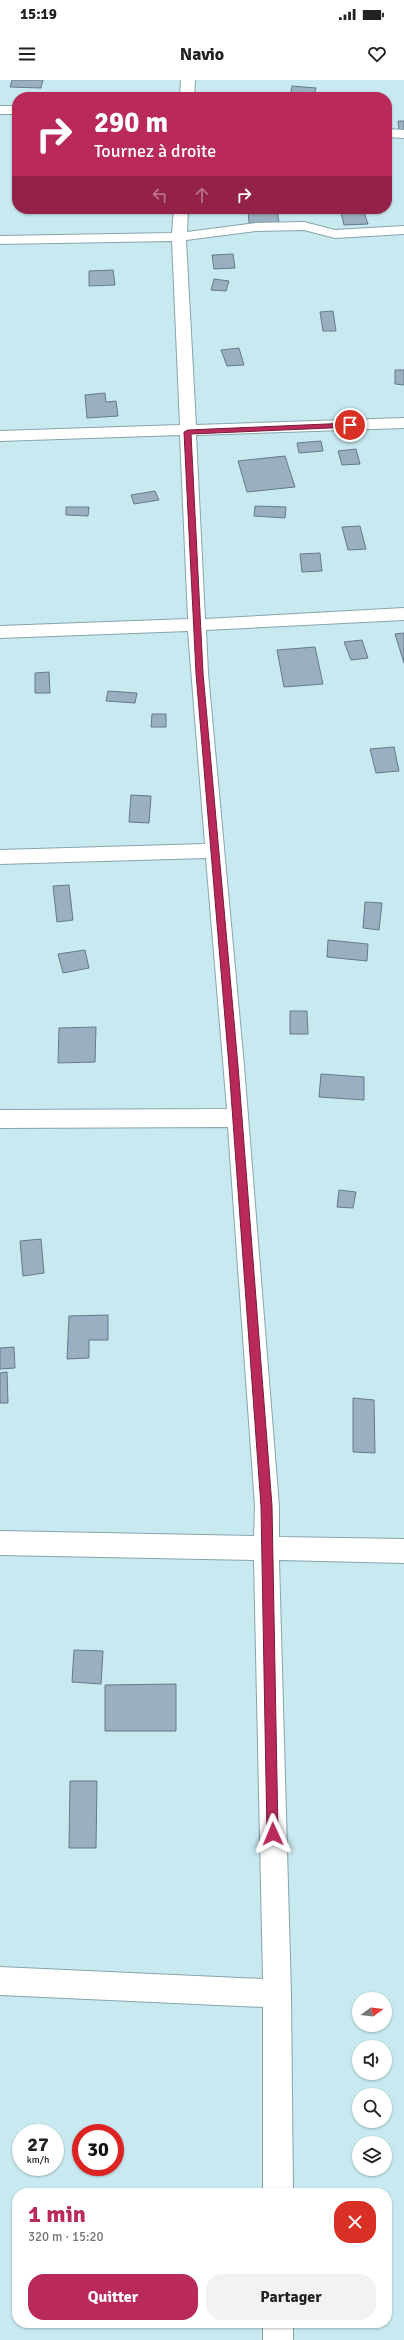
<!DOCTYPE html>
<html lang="fr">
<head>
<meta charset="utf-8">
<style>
	body { margin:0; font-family:Signika,sans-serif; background:#f2f2f2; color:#222; height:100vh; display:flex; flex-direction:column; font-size:15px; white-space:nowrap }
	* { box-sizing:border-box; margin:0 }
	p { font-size:13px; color:#767676 }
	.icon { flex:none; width:22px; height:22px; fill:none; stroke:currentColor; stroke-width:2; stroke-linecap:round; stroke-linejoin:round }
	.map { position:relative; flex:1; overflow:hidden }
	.details { position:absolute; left:12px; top:2108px; width:380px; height:140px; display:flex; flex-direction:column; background:#fff; border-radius:16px; box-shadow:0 1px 3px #0004 }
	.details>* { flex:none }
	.banner { position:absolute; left:12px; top:12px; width:380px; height:122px; border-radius:16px; box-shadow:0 1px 3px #0004; background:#b92a5a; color:#fff; overflow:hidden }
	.needle { width:26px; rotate:75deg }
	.buttons { position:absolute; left:352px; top:1912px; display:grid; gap:8px }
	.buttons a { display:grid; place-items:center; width:40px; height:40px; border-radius:50%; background:#fff; box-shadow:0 1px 3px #0004; font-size:20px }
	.speed { position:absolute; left:12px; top:2044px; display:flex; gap:8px; font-size:20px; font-weight:700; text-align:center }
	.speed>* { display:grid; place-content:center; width:52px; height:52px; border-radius:50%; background:#fff; box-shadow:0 1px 3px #0004; line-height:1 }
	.speed small { font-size:10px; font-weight:400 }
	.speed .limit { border:6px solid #d22; background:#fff; color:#111 }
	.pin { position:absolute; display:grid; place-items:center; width:34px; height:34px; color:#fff; margin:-17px; border:2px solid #fff; border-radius:50%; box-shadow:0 1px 4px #0007 }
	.me { position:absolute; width:44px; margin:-22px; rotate:359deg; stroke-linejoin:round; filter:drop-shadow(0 0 3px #0008) }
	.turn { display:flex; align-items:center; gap:14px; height:84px; padding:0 16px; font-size:18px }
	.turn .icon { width:52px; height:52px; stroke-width:2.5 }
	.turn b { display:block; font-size:28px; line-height:34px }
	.lanes { display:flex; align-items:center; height:38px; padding:0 16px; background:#0003; justify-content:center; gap:20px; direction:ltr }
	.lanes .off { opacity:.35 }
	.round { display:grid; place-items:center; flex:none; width:42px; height:42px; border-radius:16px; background:#f2f2f2 }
	.overview { display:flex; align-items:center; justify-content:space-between; height:68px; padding:0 16px }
	h1 { font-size:24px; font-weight:800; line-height:30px; color:#b92a5a }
	.cta { display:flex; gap:8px; margin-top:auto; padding:8px 16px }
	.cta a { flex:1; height:46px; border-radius:16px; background:#b92a5a; color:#fff; font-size:16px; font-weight:800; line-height:46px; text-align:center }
	.cta a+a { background:#f2f2f2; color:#222 }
	.status { display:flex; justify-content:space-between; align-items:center; height:28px; padding:0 20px; background:#fff; direction:ltr }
	.status svg { height:11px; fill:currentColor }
	header { display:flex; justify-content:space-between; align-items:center; height:52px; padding:0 16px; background:#fff; font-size:18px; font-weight:800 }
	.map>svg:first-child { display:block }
</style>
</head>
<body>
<div class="status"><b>15:19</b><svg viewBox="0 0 49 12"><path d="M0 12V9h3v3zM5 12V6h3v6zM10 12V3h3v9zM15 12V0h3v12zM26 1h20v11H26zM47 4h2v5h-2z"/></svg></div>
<header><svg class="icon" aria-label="menu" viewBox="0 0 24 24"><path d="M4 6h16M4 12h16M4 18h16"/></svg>Navio<svg class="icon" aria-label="heart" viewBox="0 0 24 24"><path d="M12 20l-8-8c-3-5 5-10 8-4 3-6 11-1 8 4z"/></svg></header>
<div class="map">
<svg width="404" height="2260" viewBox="0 0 404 2260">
	<rect width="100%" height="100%" fill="#c9e9f0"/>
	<path fill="#9ab0c1" stroke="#657a8a" d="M12,0H43L41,8L10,7Z
		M292,6L316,8L314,17H290Z
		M398,41H404V50H399Z
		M248,129H277L279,143H249Z
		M340,129H363L368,144L344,145Z
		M233,174L235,188L214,189L212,175Z
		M113,190L115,205L89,206V191Z
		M214,199L229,201L226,211L211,210Z
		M333,231L336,251H323L320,232Z
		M239,268L244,285L227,286L221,270Z
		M395,290H404V305L395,304Z
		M105,313L106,322L116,321L118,336L87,338L85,315Z
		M321,361L323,371L299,373L297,363Z
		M356,369L360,384L342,385L338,371Z
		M285,376L295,407L247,412L238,381Z
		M155,411L159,420L134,424L131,415Z
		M255,426L286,427L285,438L254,436Z
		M66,427H89L88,436L66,435Z
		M360,446L366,469L348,470L342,447Z
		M320,473L322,491L302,492L300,474Z
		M404,553V583L395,554Z
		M362,560L368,578L351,580L344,562Z
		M315,567L323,604L284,607L277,570Z
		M49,592L50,613H35V593Z
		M108,611L137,613L135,623L106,621Z
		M152,634H166V647H151Z
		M394,667L399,691L376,693L370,669Z
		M131,715L151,716L149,743L129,742Z
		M69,805L73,840L57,842L53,806Z
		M365,822L382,823L379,850L363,848Z
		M328,860L368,864L367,881L327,877Z
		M85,870L89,888L63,893L58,874Z
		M290,931H307L308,954H290Z
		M96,947L95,982L58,983L59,948Z
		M321,994L364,997V1020L319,1017Z
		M339,1110L356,1112L353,1128L337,1127Z
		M41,1159L44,1193L23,1196L20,1161Z
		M108,1235V1260H89V1278L67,1279L69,1236Z
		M14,1267L15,1288L0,1289V1268Z
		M7,1292L8,1323H0V1293Z
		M353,1318L374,1320L375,1373L353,1372Z
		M74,1570L103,1571L101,1604L72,1602Z
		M176,1604V1651H105V1605Z
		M70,1701H97L96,1768H69Z"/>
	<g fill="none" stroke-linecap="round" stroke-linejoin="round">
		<g stroke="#86a5ab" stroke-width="2">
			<path id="minor" d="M181,0H195L194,17H180Z
				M0,26H17V34H0Z
				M387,49L404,50V58L387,57Z
				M174,129H188L187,152L256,143L304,142L335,150L404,146V154L335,158L304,150L256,151L186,160L196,345L404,338V348L196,355L205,539L404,528V540L206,550L208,593L244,986L279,1426V1457L404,1459V1483L279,1480L291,1914L293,2113H263V1927L0,1915V1887L263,1899L254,1480L0,1475V1451L254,1456L255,1426L228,1047L0,1048V1030L227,1029L206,778L0,784V770L205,764L188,551L0,558V546L188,539L180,355L0,361V351L180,345L172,161L0,164V156L172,153Z
				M263,2243H293V2260H263Z"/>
		</g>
		<use href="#minor" fill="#fff" fill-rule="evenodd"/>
	</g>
	<path fill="#b92a5a" stroke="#781b3a" d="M350,343L353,347L191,354L203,593L238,986L272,1426L278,1754L273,1760L267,1754L261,1426L229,986L196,593L184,352L188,350Z"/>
</svg>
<div class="buttons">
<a><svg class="needle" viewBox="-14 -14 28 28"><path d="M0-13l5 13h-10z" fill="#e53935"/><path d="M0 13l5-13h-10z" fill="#767676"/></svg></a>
<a><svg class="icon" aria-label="sound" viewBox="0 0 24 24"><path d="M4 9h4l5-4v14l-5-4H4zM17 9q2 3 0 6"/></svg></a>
<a><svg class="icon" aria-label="search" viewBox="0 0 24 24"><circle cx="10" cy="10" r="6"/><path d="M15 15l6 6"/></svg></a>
<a><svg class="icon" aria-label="layers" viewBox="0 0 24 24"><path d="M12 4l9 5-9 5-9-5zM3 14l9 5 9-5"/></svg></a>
</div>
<div class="speed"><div>27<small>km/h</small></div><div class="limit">30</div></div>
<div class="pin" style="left:350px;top:345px;background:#d93025"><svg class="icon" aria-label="arrive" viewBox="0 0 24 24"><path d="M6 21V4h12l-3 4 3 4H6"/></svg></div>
<svg class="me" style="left:273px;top:1754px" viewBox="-20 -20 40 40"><path d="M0-17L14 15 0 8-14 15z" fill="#b92a5a" stroke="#fff" stroke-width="4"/></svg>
<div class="banner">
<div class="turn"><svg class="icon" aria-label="right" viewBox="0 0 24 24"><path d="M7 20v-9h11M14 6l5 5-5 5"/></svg><div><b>290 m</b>Tournez à droite</div></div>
<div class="lanes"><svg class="icon off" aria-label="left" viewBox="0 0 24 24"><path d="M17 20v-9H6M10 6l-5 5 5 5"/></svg><svg class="icon off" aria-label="ahead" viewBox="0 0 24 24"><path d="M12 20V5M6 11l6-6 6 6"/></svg><svg class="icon" aria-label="right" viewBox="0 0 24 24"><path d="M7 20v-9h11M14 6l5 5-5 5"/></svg></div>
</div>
<section class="details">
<div class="overview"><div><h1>1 min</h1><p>320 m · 15:20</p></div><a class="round" style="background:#d93025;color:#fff"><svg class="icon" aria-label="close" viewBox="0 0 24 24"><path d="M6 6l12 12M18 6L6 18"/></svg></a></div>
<div class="cta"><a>Quitter</a><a>Partager</a></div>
</section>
</div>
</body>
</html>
